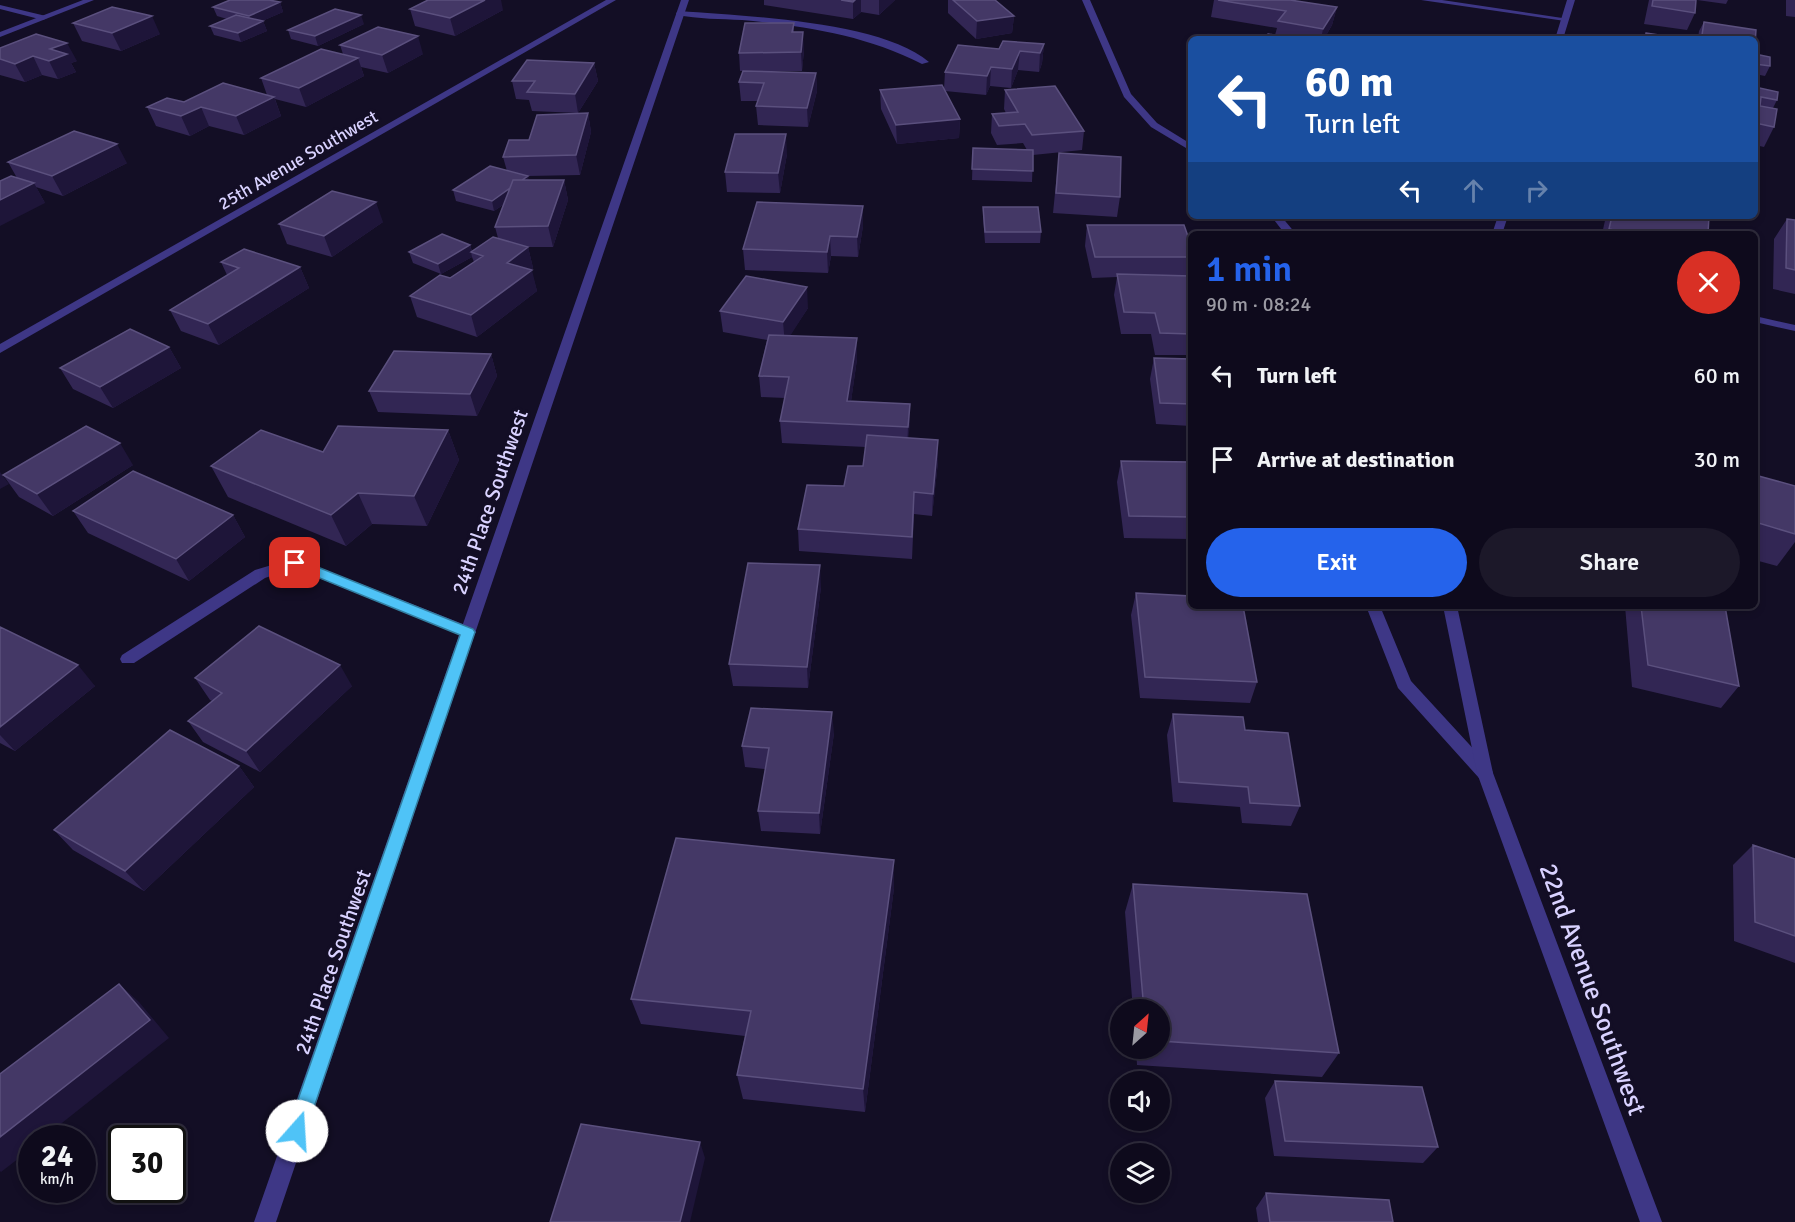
<!DOCTYPE html>
<html lang="en">
<head>
<meta charset="utf-8">
<style>
	body { margin:0; font-family:Signika,sans-serif; background:#1c1829; color:#f1f3f6; height:100vh; display:flex; flex-direction:column; font-size:22px; white-space:nowrap }
	* { box-sizing:border-box; margin:0 }
	p { font-size:20px; color:#9b9aa3 }
	.icon { flex:none; width:33px; height:33px; fill:none; stroke:currentColor; stroke-width:2; stroke-linecap:round; stroke-linejoin:round }
	.map { position:relative; flex:1; overflow:hidden }
	.details { position:absolute; left:1188px; top:231px; width:570px; height:378px; display:flex; flex-direction:column; background:#0e0a1c; border-radius:9px; box-shadow:0 3px 9px #0003,0 0 0 2px #2e2b3b }
	.details>* { flex:none }
	.hud { position:absolute; left:1188px; top:36px; width:570px; height:183px; border-radius:9px; box-shadow:0 3px 9px #0003,0 0 0 2px #2e2b3b; background:#1a4fa0; color:#fff; overflow:hidden }
	.needle { width:39px; rotate:27deg }
	.controls { position:absolute; left:1110px; top:999px; display:grid; gap:12px }
	.controls a { display:grid; place-items:center; width:60px; height:60px; border-radius:50%; background:#0e0a1c; box-shadow:0 3px 9px #0003,0 0 0 2px #2e2b3b; font-size:30px }
	.speed { position:absolute; left:18px; top:1125px; display:flex; gap:12px; font-size:30px; font-weight:700; text-align:center }
	.speed>* { display:grid; place-content:center; width:78px; height:78px; border-radius:50%; background:#0e0a1c; box-shadow:0 3px 9px #0003,0 0 0 2px #2e2b3b; line-height:1 }
	.speed small { font-size:15px; font-weight:400 }
	.speed .limit { border:3px solid #111; border-radius:9px; background:#fff; color:#111 }
	.pin { position:absolute; display:grid; place-items:center; width:51px; height:51px; color:#fff; margin:-26px; border-radius:12px; box-shadow:0 3px 9px #0006 }
	.me { position:absolute; width:66px; margin:-33px; rotate:19deg; stroke-linejoin:round; filter:drop-shadow(0 0 4px #0008) }
	.turn { display:flex; align-items:center; gap:21px; height:126px; padding:0 18px; font-size:27px }
	.turn .icon { width:78px; height:78px; stroke-width:2.5 }
	.turn b { display:block; font-size:42px; line-height:51px }
	.lanes { display:flex; align-items:center; height:57px; padding:0 18px; background:#0003; justify-content:center; gap:30px; direction:ltr }
	.lanes .off { opacity:.35 }
	.round { display:grid; place-items:center; flex:none; width:63px; height:63px; border-radius:32px; background:#1c1829 }
	.overview { display:flex; align-items:center; justify-content:space-between; height:102px; padding:0 18px }
	h1 { font-size:36px; font-weight:600; line-height:45px; color:#2563eb }
	.primary-button { display:flex; gap:12px; margin-top:auto; padding:12px 18px }
	.primary-button a { flex:1; height:69px; border-radius:36px; background:#2563eb; color:#fff; font-size:24px; font-weight:600; line-height:69px; text-align:center }
	.primary-button a+a { background:#1c1829; color:#f1f3f6 }
	ul { padding:0; list-style:none }
	li { display:flex; align-items:center; gap:18px; height:84px; padding:0 18px }
	li div { flex:1 }
	li b { display:block; font-size:22px }
	li em { font-style:normal }
	.map>svg:first-child { display:block }
</style>
</head>
<body>
<div class="map">
<svg width="1795" height="1222" viewBox="0 0 1795 1222">
	<rect width="100%" height="100%" fill="#130e25"/>
	<g fill="none" stroke-linecap="round" stroke-linejoin="round">
		<path fill="#3e3786" fill-rule="evenodd" d="M1421,0H1442L1569,19L1565,21Z
			M680,11C743,16 881,21 929,62L922,64C865,35 805,26 742,20C721,19 698,19 677,15L676,13Z
			M295,558L473,628L476,632L473,636H463L294,568L265,578L134,663H122L120,659L122,655L255,570Z
			M1366,606H1380L1411,681L1491,768L1493,773L1491,778L1485,780L1479,778L1398,688Z"/>
		<path fill="#3e3786" fill-rule="evenodd" d="M606,0H616L0,353V344Z
			M681,0H689L276,1222H254Z
			M1082,0H1090L1131,94L1157,123L1191,144V151L1151,127L1124,97Z
			M1567,0H1575L1563,39H1555Z
			M0,5L46,16L47,18L43,20L0,9Z
			M1271,216H1281L1296,234H1285Z
			M1498,216H1508L1502,234H1492Z
			M1755,316L1795,325V331L1755,322Z
			M1443,606H1457L1493,773L1662,1222H1640L1477,773Z"/>
		<path fill="#3e3786" fill-rule="evenodd" d="M83,0H94L0,37V32Z"/>
	</g>
	<path fill="#322654" d="M764,0H895L879,15L861,12L853,19L764,5Z
		M948,0H995L1014,16L1012,33L976,39L948,13Z
		M1214,0H1290L1337,7L1332,25L1324,39H1264L1275,35L1277,28L1211,17Z
		M1649,0H1696L1695,13L1687,30L1644,24Z
		M1697,0H1728L1726,4Z
		M1786,0H1795V17L1786,16Z
		M280,2L283,12L262,21H263L267,31L241,42L214,35L210,26L227,19L217,16L213,7Z
		M410,9L503,10L455,36L415,26Z
		M1704,22L1756,30L1755,44V39H1698L1699,31Z
		M73,23L160,34L121,51L82,41Z
		M794,23V32L804,50L802,71H749L816,73L817,91L808,127L758,125L756,106L758,101H741L739,82L743,71H740L739,53Z
		M364,24L318,46L291,39L288,30Z
		M1044,44L1042,63L1039,72L1018,70L1011,88L990,86L986,95L945,91L960,119L959,138L897,144L881,109L880,90L944,89L945,72L999,49Z
		M340,45L423,54L388,73L361,67L364,76L306,107L275,99L281,116L244,135L209,126L190,136L156,126L147,107L184,102L267,95L261,78L343,54Z
		M0,48L77,61L71,63L76,72L58,79L42,75L25,82L0,75Z
		M1755,54L1770,66L1765,76L1755,74Z
		M594,63L598,81L578,113L532,111L529,100L516,99L512,81Z
		M1755,87L1777,100L1773,108L1774,127L1764,147L1755,145Z
		M1005,90L1084,131L1082,150L1033,155L1032,182L972,180L973,148L1027,150L1023,143L997,145L991,133L992,114L1006,113L1004,109Z
		M588,113L591,132L580,175L528,176V180H564L568,200L553,247H528L533,268L531,270L537,291L477,337L417,317L410,296L450,278L474,262L472,257L441,274L413,263L409,252L470,245L472,251L498,238L495,227L503,205L494,211L456,201L453,190L507,171L503,157L529,140Z
		M1059,153L1120,197L1117,217L1053,213Z
		M787,154L780,193L727,192L725,172Z
		M8,162L127,163L63,196L36,187L45,203L17,178Z
		M983,207L1041,232L1040,243H985L983,217Z
		M1606,216H1709L1708,234H1602Z
		M1787,219L1795,220V294L1773,289L1774,239Z
		M383,222L332,257L287,244L279,224Z
		M1087,225L1191,245V355H1155L1151,334H1121L1114,295L1117,277L1092,278L1085,246Z
		M863,226L858,257L831,256L828,273L745,270L743,249Z
		M221,262L300,267L309,288L219,345L181,331L170,310L227,275Z
		M808,308L790,335L857,359L851,401L910,404L908,438L938,440V462L932,516L914,514L912,559L799,551L798,529L844,486L863,466L866,447L782,443L780,421L785,398L761,397L759,376L767,340L723,332L720,311Z
		M169,347L181,368L113,408L73,389L60,368Z
		M491,354L497,376L477,416L378,412L369,391Z
		M1154,358L1191,359V426L1156,424L1150,379Z
		M448,430L459,460L427,526L372,524L346,546L228,497L211,466L323,452Z
		M1121,461L1191,462V539L1124,538L1117,482Z
		M133,465L53,516L19,497L3,475Z
		M1755,475L1795,486V542L1777,566L1755,560Z
		M73,511L233,515L245,537L189,581L88,533Z
		M821,587L808,688L733,686L729,664Z
		M1136,593L1257,682L1250,703L1140,698L1131,615Z
		M1625,606H1725L1739,686L1721,708L1632,687Z
		M0,627L95,686L15,751L0,743Z
		M195,678L352,686L260,772L203,742L188,721L212,701L210,700Z
		M1173,714L1245,730L1300,806L1291,826L1242,823L1240,807L1173,802L1167,735Z
		M834,733L820,834L761,831L758,811L765,769L745,767L742,746Z
		M239,766L254,787L144,891L73,850L54,830Z
		M1753,845L1795,859V963L1734,941L1733,865Z
		M1133,884L1339,1053L1322,1077L1137,1065L1136,1048H1160V1010H1133L1125,912Z
		M894,888L865,1112L743,1099L737,1075L745,1036L641,1024L631,999Z
		M1275,1081L1438,1147L1423,1163L1274,1156L1265,1098Z
		M1266,1193L1393,1222H1258L1256,1208Z"/>
	<path fill="#1e1539" d="M485,0H501L503,10L455,36L450,18Z
		M855,0H861V12L853,19V2Z
		M879,0H895L879,15Z
		M280,2L283,12L253,25L249,16Z
		M1337,7L1332,25L1324,39H1321L1323,29Z
		M361,15L364,24L318,46L315,36Z
		M152,16L160,34L121,51L112,33Z
		M1014,16L1012,33L976,39L977,21Z
		M263,21L267,31L241,42L238,33Z
		M803,32L804,50L802,71L801,52Z
		M418,36L423,54L388,73L382,55Z
		M67,43L77,61L71,63L76,72L58,79L49,61L50,49Z
		M1044,44L1042,63L1039,72L1040,53Z
		M1020,51L1018,70L1011,88L1012,69Z
		M33,56L42,75L25,82L15,64Z
		M358,58L364,76L306,107L299,88Z
		M594,63L598,81L578,113L575,94Z
		M991,67L990,86L986,95L987,76Z
		M816,73L817,91L808,127L807,108Z
		M274,97L281,116L244,135L236,116Z
		M201,107L209,126L190,136L181,116Z
		M588,113L591,132L580,175L576,155Z
		M960,119L959,138L897,144L896,125Z
		M786,134L787,154L780,193L778,173Z
		M117,144L127,163L63,196L52,176Z
		M528,176L530,186L494,211L492,201Z
		M564,180L568,200L553,247L548,226Z
		M34,183L45,203L0,226V200Z
		M376,202L383,222L332,257L324,236Z
		M863,206V226L858,257L857,237Z
		M830,236L831,256L828,273L827,252Z
		M470,245L472,253L471,252L472,257L441,274L438,264Z
		M528,247L533,268L512,283L507,263Z
		M300,267L309,288L219,345L208,324Z
		M532,270L537,291L477,337L471,315Z
		M807,287L808,308L785,344L783,322Z
		M857,338V359L848,423L847,401Z
		M169,347L181,368L113,408L100,387Z
		M491,354L497,376L477,416L470,394Z
		M910,404V425L907,448L908,427Z
		M448,430L459,460L427,526L414,496Z
		M938,440V462L932,516L933,494Z
		M120,443L133,465L53,516L37,494Z
		M0,472L9,484L0,489Z
		M358,493L372,524L346,546L331,515Z
		M233,515L245,537L189,581L176,559Z
		M820,565L821,587L808,688L807,667Z
		M78,665L95,686L15,751L0,735V727Z
		M340,665L352,686L260,772L246,751Z
		M832,712L834,733L820,834L819,813Z
		M239,766L254,787L144,891L125,871Z
		M894,860V888L865,1112L863,1089Z
		M119,984L139,1002L169,1038L43,1138H32V1148L1,1172L0,1171V1137Z
		M700,1142L705,1158L690,1222H680Z"/>
	<path fill="#443866" stroke="#5b507e" stroke-width="1.5" d="M230,0H269L280,2L249,16L213,7Z
		M428,0H485L450,18L410,9Z
		M841,0H855L853,2Z
		M953,0H995L1014,16L977,21Z
		M1218,0H1290L1337,7L1323,29L1278,21L1286,11Z
		M1653,0H1696L1695,13L1652,6Z
		M112,7L152,16L112,33L73,23Z
		M335,9L361,15L315,36L288,30Z
		M236,15L263,21L238,33L210,26Z
		M1704,22L1756,30L1755,44V39H1725L1702,35Z
		M745,23H794L792,32H803L801,52L739,53Z
		M378,27L418,36L382,55L340,45Z
		M1646,33L1685,39H1645Z
		M36,34L67,43L50,49L67,54L49,61L33,56L15,64L0,59V48Z
		M1268,34L1298,39H1264Z
		M1003,41L1044,44L1040,53L1020,51L1012,69L991,67L987,76L945,72L958,45L999,49Z
		M321,49L358,58L299,88L261,78Z
		M1755,54L1770,57V66L1755,64Z
		M527,60L594,63L575,94L527,92L535,81H512Z
		M743,71L816,73L807,108L756,106L764,83L739,82Z
		M223,83L274,97L236,116L201,107L181,116L147,107L167,98L184,102Z
		M942,85L960,119L896,125L880,90Z
		M1055,86L1084,131L1032,135L1025,124L999,126L992,114L1018,112L1005,90Z
		M1755,87L1778,92L1777,100L1761,97L1760,106L1777,109L1774,127L1755,123Z
		M588,113L576,155L503,157L509,140H529L537,115Z
		M74,131L117,144L52,176L8,162Z
		M735,134H786L778,173L725,172Z
		M973,148L1033,150V171L972,169Z
		M1059,153L1121,157L1120,197L1056,193Z
		M490,166L528,176L522,180H513L510,188L492,201L453,190Z
		M11,176L34,183L0,200V181Z
		M513,180H564L548,226L495,227Z
		M332,191L376,202L324,236L279,224Z
		M757,202L863,206L857,237L830,236L827,252L743,249Z
		M983,207H1038L1041,232H985Z
		M1612,216H1709L1708,234H1633L1609,229Z
		M1787,219L1795,220V270L1786,268Z
		M1087,225H1184L1191,245V257H1095Z
		M442,234L470,245L438,264L409,252Z
		M493,237L528,247L507,263L532,270L471,315L410,296L440,275L450,278L483,256L471,252Z
		M244,249L300,267L208,324L170,310L239,268L221,262Z
		M1117,274L1191,276V334L1160,333L1155,313L1124,312Z
		M746,276L807,287L783,322L720,311Z
		M130,329L169,347L100,387L60,368Z
		M769,335L857,338L847,401L910,404L908,427L780,421L789,377L759,376Z
		M394,351L491,354L470,394L369,391Z
		M1154,358L1191,359V404L1160,403Z
		M86,426L120,443L37,494L3,475Z
		M338,426L448,430L414,496L358,493L331,515L211,466L261,430L323,452Z
		M867,435L938,440L933,494L914,492L912,537L798,529L807,485L844,486L848,466H863Z
		M1121,461L1191,462V517L1129,516Z
		M133,471L233,515L176,559L73,511Z
		M1755,475L1795,486V534L1755,522Z
		M748,563L820,565L807,667L729,664Z
		M1136,593L1191,596V606H1243L1257,682L1145,677Z
		M1641,606H1725L1739,686L1648,665Z
		M259,626L340,665L246,751L188,721L222,693L195,678Z
		M0,627L78,665L0,727Z
		M751,708L832,712L819,813L758,811L769,748L742,746Z
		M1173,714L1243,717L1245,730L1288,733L1300,806L1250,803L1248,787L1179,782Z
		M170,730L239,766L125,871L54,830Z
		M676,838L894,860L863,1089L737,1075L751,1011L631,999Z
		M1753,845L1795,859V936L1755,922Z
		M1133,884L1307,894L1339,1053L1160,1041V1010H1144Z
		M119,984L150,1020L0,1137V1074Z
		M1275,1081L1422,1087L1438,1147L1285,1141Z
		M581,1124L700,1142L680,1222H550Z
		M1266,1193L1389,1200L1393,1222H1270Z"/>
	<path fill="#4fc3f7" stroke="#337fa1" stroke-width="1.5" d="M295,558L473,629L475,632L306,1131L303,1138L297,1141L290,1138L287,1131L460,635L290,566L288,563Z"/>
	<g text-anchor="middle" stroke-width="6" stroke-linejoin="round" paint-order="stroke">
		<g font-size="18" fill="#d9d2ff" stroke="#130e25">
			<text transform="translate(298 160) rotate(-30)" y="6">25th Avenue Southwest</text>
		</g>
		<g font-size="21" fill="#d9d2ff" stroke="#130e25">
			<text transform="translate(490 502) rotate(-71)" y="7">24th Place Southwest</text>
			<text transform="translate(333 962) rotate(-71)" y="7">24th Place Southwest</text>
		</g>
		<g font-size="26" fill="#d9d2ff" stroke="#130e25">
			<text transform="translate(1593 989) rotate(70)" y="9">22nd Avenue Southwest</text>
		</g>
	</g>
</svg>
<div class="controls">
<a><svg class="needle" viewBox="-14 -14 28 28"><path d="M0-13l5 13h-10z" fill="#e53935"/><path d="M0 13l5-13h-10z" fill="#9b9aa3"/></svg></a>
<a><svg class="icon" aria-label="sound" viewBox="0 0 24 24"><path d="M4 9h4l5-4v14l-5-4H4zM17 9q2 3 0 6"/></svg></a>
<a><svg class="icon" aria-label="layers" viewBox="0 0 24 24"><path d="M12 4l9 5-9 5-9-5zM3 14l9 5 9-5"/></svg></a>
</div>
<div class="speed"><div>24<small>km/h</small></div><div class="limit">30</div></div>
<div class="pin" style="left:295px;top:563px;background:#d93025"><svg class="icon" aria-label="arrive" viewBox="0 0 24 24"><path d="M6 21V4h12l-3 4 3 4H6"/></svg></div>
<svg class="me" style="left:297px;top:1131px" viewBox="-20 -20 40 40"><circle r="19" fill="#fff"/><path d="M0-13L10 11 0 6-10 11z" fill="#4fc3f7"/></svg>
<div class="hud">
<div class="turn"><svg class="icon" aria-label="left" viewBox="0 0 24 24"><path d="M17 20v-9H6M10 6l-5 5 5 5"/></svg><div><b>60 m</b>Turn left</div></div>
<div class="lanes"><svg class="icon" aria-label="left" viewBox="0 0 24 24"><path d="M17 20v-9H6M10 6l-5 5 5 5"/></svg><svg class="icon off" aria-label="ahead" viewBox="0 0 24 24"><path d="M12 20V5M6 11l6-6 6 6"/></svg><svg class="icon off" aria-label="right" viewBox="0 0 24 24"><path d="M7 20v-9h11M14 6l5 5-5 5"/></svg></div>
</div>
<section class="details">
<div class="overview"><div><h1>1 min</h1><p>90 m · 08:24</p></div><a class="round" style="background:#d93025;color:#fff"><svg class="icon" aria-label="close" viewBox="0 0 24 24"><path d="M6 6l12 12M18 6L6 18"/></svg></a></div>
<ul>
<li><svg class="icon" aria-label="left" viewBox="0 0 24 24"><path d="M17 20v-9H6M10 6l-5 5 5 5"/></svg><div><b>Turn left</b></div><em>60 m</em></li>
<li><svg class="icon" aria-label="arrive" viewBox="0 0 24 24"><path d="M6 21V4h12l-3 4 3 4H6"/></svg><div><b>Arrive at destination</b></div><em>30 m</em></li>
</ul>
<div class="primary-button"><a>Exit</a><a>Share</a></div>
</section>
</div>
</body>
</html>
